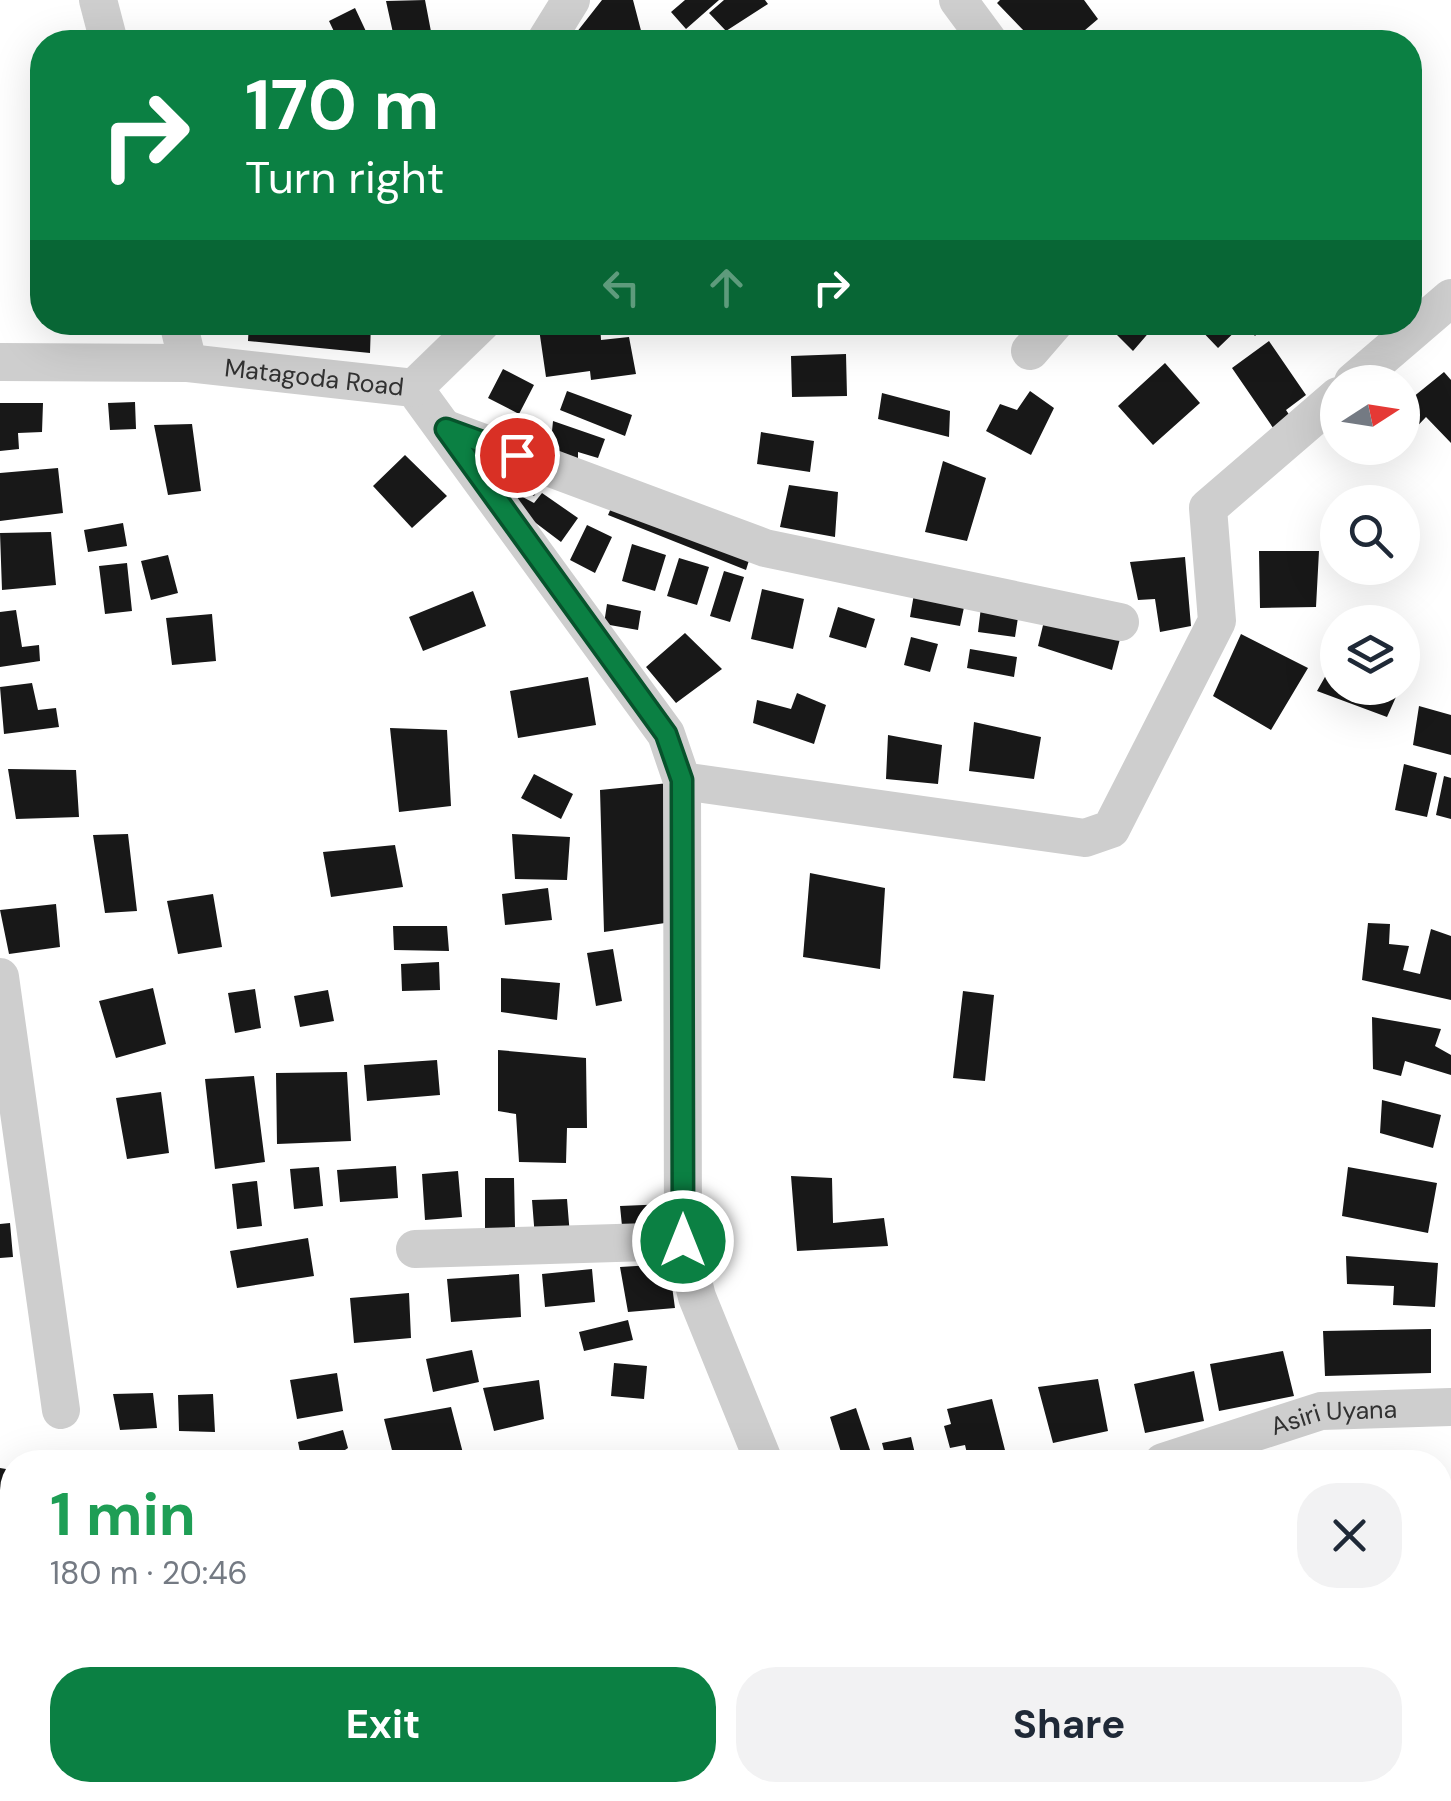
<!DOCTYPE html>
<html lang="en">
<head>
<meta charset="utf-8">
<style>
	body { margin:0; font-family:"DM Sans",sans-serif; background:#f2f2f3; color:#1f2937; height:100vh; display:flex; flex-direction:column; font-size:38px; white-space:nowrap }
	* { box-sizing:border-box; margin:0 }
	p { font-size:32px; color:#747a83 }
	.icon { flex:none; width:55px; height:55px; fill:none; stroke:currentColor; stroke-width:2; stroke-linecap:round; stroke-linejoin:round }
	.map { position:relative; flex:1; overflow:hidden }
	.sheet { position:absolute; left:0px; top:1450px; width:1452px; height:352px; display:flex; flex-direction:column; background:#fff; border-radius:40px 40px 0 0; box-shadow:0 10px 40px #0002 }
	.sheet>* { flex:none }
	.top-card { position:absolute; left:30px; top:30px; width:1392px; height:305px; border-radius:40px; box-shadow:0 10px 40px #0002; background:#0b8043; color:#fff; overflow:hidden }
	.needle { width:65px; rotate:78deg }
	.fabs { position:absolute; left:1320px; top:365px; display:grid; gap:20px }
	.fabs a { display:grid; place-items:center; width:100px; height:100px; border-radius:50%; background:#fff; box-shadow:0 10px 40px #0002; font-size:50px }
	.pin { position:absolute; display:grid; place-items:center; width:85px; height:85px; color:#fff; margin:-42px; border:5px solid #fff; border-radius:50%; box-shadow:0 2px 10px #0007 }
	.me { position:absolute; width:110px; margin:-55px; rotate:0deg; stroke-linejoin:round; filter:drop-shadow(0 0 8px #0008) }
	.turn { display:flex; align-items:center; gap:35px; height:210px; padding:0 50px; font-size:45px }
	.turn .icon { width:130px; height:130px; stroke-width:2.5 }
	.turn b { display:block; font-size:70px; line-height:85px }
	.lanes { display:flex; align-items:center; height:95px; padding:0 50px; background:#0003; justify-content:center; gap:50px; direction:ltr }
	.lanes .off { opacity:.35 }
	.round { display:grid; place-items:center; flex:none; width:105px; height:105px; border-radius:40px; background:#f2f2f3 }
	.overview { display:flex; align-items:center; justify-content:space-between; height:170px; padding:0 50px }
	h1 { font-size:60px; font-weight:700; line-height:75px; color:#1e9e55 }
	.cta { display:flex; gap:20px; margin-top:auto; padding:20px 50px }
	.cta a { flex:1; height:115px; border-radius:40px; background:#0b8043; color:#fff; font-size:40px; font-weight:700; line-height:115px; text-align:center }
	.cta a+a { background:#f2f2f3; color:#1f2937 }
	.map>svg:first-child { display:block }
</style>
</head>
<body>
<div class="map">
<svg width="1451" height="1801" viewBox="0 0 1451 1801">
	<rect width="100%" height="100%" fill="#fff"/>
	<path fill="#181818" d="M425,0L433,42H395L386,1Z
		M602,0H633L644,42H569Z
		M685,0H719L686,29L671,12Z
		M724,0H765L768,4L726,31L709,13Z
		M1000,0H1084L1098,19L1071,42H1015L1026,33L997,3Z
		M355,8L371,42H339L329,21Z
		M42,88V130H41L32,90Z
		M249,322H371L370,353L248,341Z
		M538,322H600L601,340L629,337L636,374L591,380L590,371L546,377Z
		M915,322H948L946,335L914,332Z
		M1104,322H1158L1133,351Z
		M1198,322H1268L1255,336L1244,323L1218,348L1196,325Z
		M1269,341L1306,395L1286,410L1296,425L1280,438L1232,368Z
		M846,354L847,396L792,397L791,356Z
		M1165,363L1200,403L1153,445L1118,406Z
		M503,369L534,385L519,414L488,398Z
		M1444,372L1451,380V443L1426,417L1408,436L1402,429V406Z
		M567,391L632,415L625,436L560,410Z
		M1030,391L1054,408L1031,455L986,431L1000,404L1017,410Z
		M882,393L950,411L949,437L878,419Z
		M135,402L136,429L110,430L108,403Z
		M0,403H43L42,432L18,433L19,449L0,451Z
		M553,421L605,439L598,458L578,452V462L550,452Z
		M192,424L201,491L168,495L154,425Z
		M761,432L814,441L810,472L757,464Z
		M510,435L556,463L534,496L487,468Z
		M405,455L447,496L412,528L373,486Z
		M943,461L986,478L967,541L925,532Z
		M58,468L63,513L0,521V473Z
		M789,485L838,492L835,537L780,527Z
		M542,493L578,518L561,542L512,505L519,495L534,503Z
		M615,499L751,554L746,570L608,515Z
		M123,523L127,546L88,552L84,530Z
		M587,525L612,537L595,573L570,560Z
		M51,532L56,585L2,590L0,533Z
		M632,544L666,555L655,591L622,581Z
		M1259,551H1319L1316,607L1260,608Z
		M168,555L178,593L151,600L141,561Z
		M1185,557L1191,626L1160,632L1155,599L1138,600L1130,562Z
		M679,558L709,567L697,605L667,596Z
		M127,563L132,611L105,614L99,566Z
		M724,571L744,577L730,622L710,616Z
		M915,588L966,598L960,626L910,617Z
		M762,589L804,599L793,649L751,639Z
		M473,591L486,626L423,651L409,617Z
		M607,604L641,611L638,630L604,624Z
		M838,607L875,619L866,648L829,637Z
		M981,607L1019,611L1015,637L978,632Z
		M16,610L22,647L39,645L40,661L0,667V612Z
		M212,614L216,661L172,665L166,618Z
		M1045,617L1120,639L1112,670L1038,646Z
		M685,633L722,669L676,703L646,667Z
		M1241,634L1308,668L1271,730L1213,696Z
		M911,637L938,644L930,672L904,665Z
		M970,649L1017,657L1014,677L967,668Z
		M1338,654V688H1400L1387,717L1317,691Z
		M588,677L596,725L518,738L510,691Z
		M32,683L38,710L56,708L59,727L4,734L0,687Z
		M797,693L826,705L814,744L753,723L757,700L791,709Z
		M1419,706L1451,715V755L1413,745Z
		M974,722L1041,737L1034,779L969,771Z
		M390,728L447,730L451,806L399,812Z
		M888,735L942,745L938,784L886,779Z
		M1404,764L1437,773L1427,817L1395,810Z
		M8,769L76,770L79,817L16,819Z
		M534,774L573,794L561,819L521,798Z
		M1444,776L1451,778V819L1436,815Z
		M669,783L665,923L604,932L600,790Z
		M128,834L137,911L105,913L93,835Z
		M512,834L570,837L567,880L515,879Z
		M395,845L403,887L331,897L323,852Z
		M810,873L885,888L880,969L803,957Z
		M548,888L552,920L505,925L502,894Z
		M213,894L222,947L178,954L167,901Z
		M56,904L60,947L9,954L0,910Z
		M1368,923L1390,924L1389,944L1409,946L1403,970L1420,974L1431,929L1451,936V1000L1362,980Z
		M393,926H447L449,951L394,950Z
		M613,949L622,1001L596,1006L587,953Z
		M439,962L440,990L402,991L401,964Z
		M501,978L560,983L557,1020L501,1012Z
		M153,988L166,1044L116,1058L99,1001Z
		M255,989L261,1028L235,1033L228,993Z
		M328,990L334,1021L300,1027L294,996Z
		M963,991L994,995L985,1081L953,1078Z
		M1372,1017L1441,1029L1435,1046L1451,1055V1075L1405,1061L1401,1076L1373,1069Z
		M498,1050L586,1058L587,1128H567L566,1163L519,1162L516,1114L498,1111Z
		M437,1060L440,1095L367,1101L364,1065Z
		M347,1072L351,1141L277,1144L276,1073Z
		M254,1076L265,1162L215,1169L205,1079Z
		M161,1092L169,1153L127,1159L116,1098Z
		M1382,1100L1441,1115L1433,1148L1380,1133Z
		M396,1166L398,1198L340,1202L337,1170Z
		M319,1167L323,1206L294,1209L290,1169Z
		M1348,1167L1437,1183L1428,1233L1342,1216Z
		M458,1171L462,1217L425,1220L422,1174Z
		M791,1176L832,1178L833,1223L884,1218L888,1246L797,1251Z
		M485,1178H514L515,1228H485Z
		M257,1181L262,1226L237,1229L232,1184Z
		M567,1199L570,1236L535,1238L532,1200Z
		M668,1204L670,1233L623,1236L620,1206Z
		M10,1223L13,1257L0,1258V1224Z
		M308,1238L314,1276L237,1288L230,1251Z
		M1346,1256L1438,1263L1435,1307L1393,1305L1394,1286L1347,1284Z
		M669,1264L675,1308L628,1312L620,1267Z
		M592,1269L595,1302L545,1307L542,1274Z
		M519,1274L521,1317L451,1322L447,1279Z
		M409,1293L411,1338L354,1343L350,1298Z
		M628,1320L633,1340L584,1351L579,1332Z
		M1431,1329V1373L1325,1376L1323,1331Z
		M472,1350L479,1382L433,1392L426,1359Z
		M1283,1351L1294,1396L1219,1411L1210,1364Z
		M614,1363L647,1366L644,1399L611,1396Z
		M1194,1371L1204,1421L1145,1433L1134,1384Z
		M337,1373L343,1411L297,1419L290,1380Z
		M1098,1379L1108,1431L1053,1443L1038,1387Z
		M539,1380L544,1419L494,1431L483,1388Z
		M153,1393L157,1428L120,1430L113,1394Z
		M213,1394L215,1432L179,1431L178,1395Z
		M992,1399L1007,1458L969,1462L965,1445L950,1448L944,1426L951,1424L947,1409Z
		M451,1407L464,1457L443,1462H395L384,1419Z
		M856,1408L874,1462H844L830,1417Z
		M343,1430L348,1448L342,1452L344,1459L357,1455L359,1462H302L298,1442Z
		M911,1437L917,1462H887L882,1443Z
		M279,1452L281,1462H231L230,1459Z
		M0,1468L12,1470V1530L0,1528Z
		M1451,1520V1575L1440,1577V1522Z
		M0,1573L12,1575V1638L0,1637Z
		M1440,1678L1451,1679V1718L1440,1719Z
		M1451,1754V1801H1383L1382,1790H1440V1755Z
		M279,1790H323L322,1801H280Z
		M643,1790H704L702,1801H643Z
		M995,1790H1066L1067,1801H996Z
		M1281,1790H1352L1354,1801H1283Z"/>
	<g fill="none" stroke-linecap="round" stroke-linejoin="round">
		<g stroke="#cecece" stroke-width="38">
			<path d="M98,0L109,42"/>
			<path d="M958,0L989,42"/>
			<path d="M545,42L571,0"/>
			<path d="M178,322L188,363"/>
			<path d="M1030,351L1055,322"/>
			<path id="s1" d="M0,362L188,363L414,388L666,734L682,781L683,1241L697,1297L764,1462"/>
			<path d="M1353,382L1451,298"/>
			<path d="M414,388L482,322"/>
			<path d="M446,429L765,548L1120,622"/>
			<path d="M682,781L1085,838L1111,829L1217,621L1208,508L1338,396"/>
			<path d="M0,977L61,1410"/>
			<path d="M415,1249L683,1241"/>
			<path id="s2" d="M1163,1462L1321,1411L1451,1407"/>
			<path d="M99,1790L101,1801"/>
			<path d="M448,1793L515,1801"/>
			<path d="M782,1801L783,1790"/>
			<path d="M1114,1801L1115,1790"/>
		</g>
	</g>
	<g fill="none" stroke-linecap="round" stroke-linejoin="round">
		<g stroke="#07532c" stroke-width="25">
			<path id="route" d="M517,455L446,429L666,734L682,780L683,1241"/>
		</g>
		<use href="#route" stroke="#0b8043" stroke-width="18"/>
	</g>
	<g text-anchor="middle" stroke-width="10" stroke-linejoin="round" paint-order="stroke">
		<g font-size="25" fill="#313131" stroke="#fff">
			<text dy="9" stroke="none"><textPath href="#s1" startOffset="315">Matagoda Road</textPath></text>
			<text dy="9" stroke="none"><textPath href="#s2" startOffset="178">Asiri Uyana</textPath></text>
		</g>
	</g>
</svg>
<div class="fabs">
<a><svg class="needle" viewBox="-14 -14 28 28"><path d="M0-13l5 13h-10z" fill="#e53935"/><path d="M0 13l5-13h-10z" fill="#747a83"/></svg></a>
<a><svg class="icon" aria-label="search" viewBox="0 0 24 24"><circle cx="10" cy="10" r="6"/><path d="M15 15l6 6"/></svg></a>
<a><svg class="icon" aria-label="layers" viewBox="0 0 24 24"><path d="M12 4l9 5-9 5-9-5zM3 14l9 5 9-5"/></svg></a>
</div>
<div class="pin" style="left:517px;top:455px;background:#d93025"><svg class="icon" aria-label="arrive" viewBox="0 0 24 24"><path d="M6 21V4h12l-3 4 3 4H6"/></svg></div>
<svg class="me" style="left:683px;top:1241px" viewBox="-20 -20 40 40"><circle r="17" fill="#0b8043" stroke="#fff" stroke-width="3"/><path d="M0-11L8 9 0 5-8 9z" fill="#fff"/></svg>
<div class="top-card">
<div class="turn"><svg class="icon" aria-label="right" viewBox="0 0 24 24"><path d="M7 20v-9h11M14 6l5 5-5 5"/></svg><div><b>170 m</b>Turn right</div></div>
<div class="lanes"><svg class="icon off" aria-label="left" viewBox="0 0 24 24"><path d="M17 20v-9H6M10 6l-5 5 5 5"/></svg><svg class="icon off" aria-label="ahead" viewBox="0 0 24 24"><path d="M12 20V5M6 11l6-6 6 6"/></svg><svg class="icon" aria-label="right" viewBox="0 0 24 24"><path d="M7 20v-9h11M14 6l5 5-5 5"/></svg></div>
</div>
<section class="sheet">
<div class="overview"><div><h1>1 min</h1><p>180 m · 20:46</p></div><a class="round"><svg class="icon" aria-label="close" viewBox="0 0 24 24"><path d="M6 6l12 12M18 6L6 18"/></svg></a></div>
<div class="cta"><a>Exit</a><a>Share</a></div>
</section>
</div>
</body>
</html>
